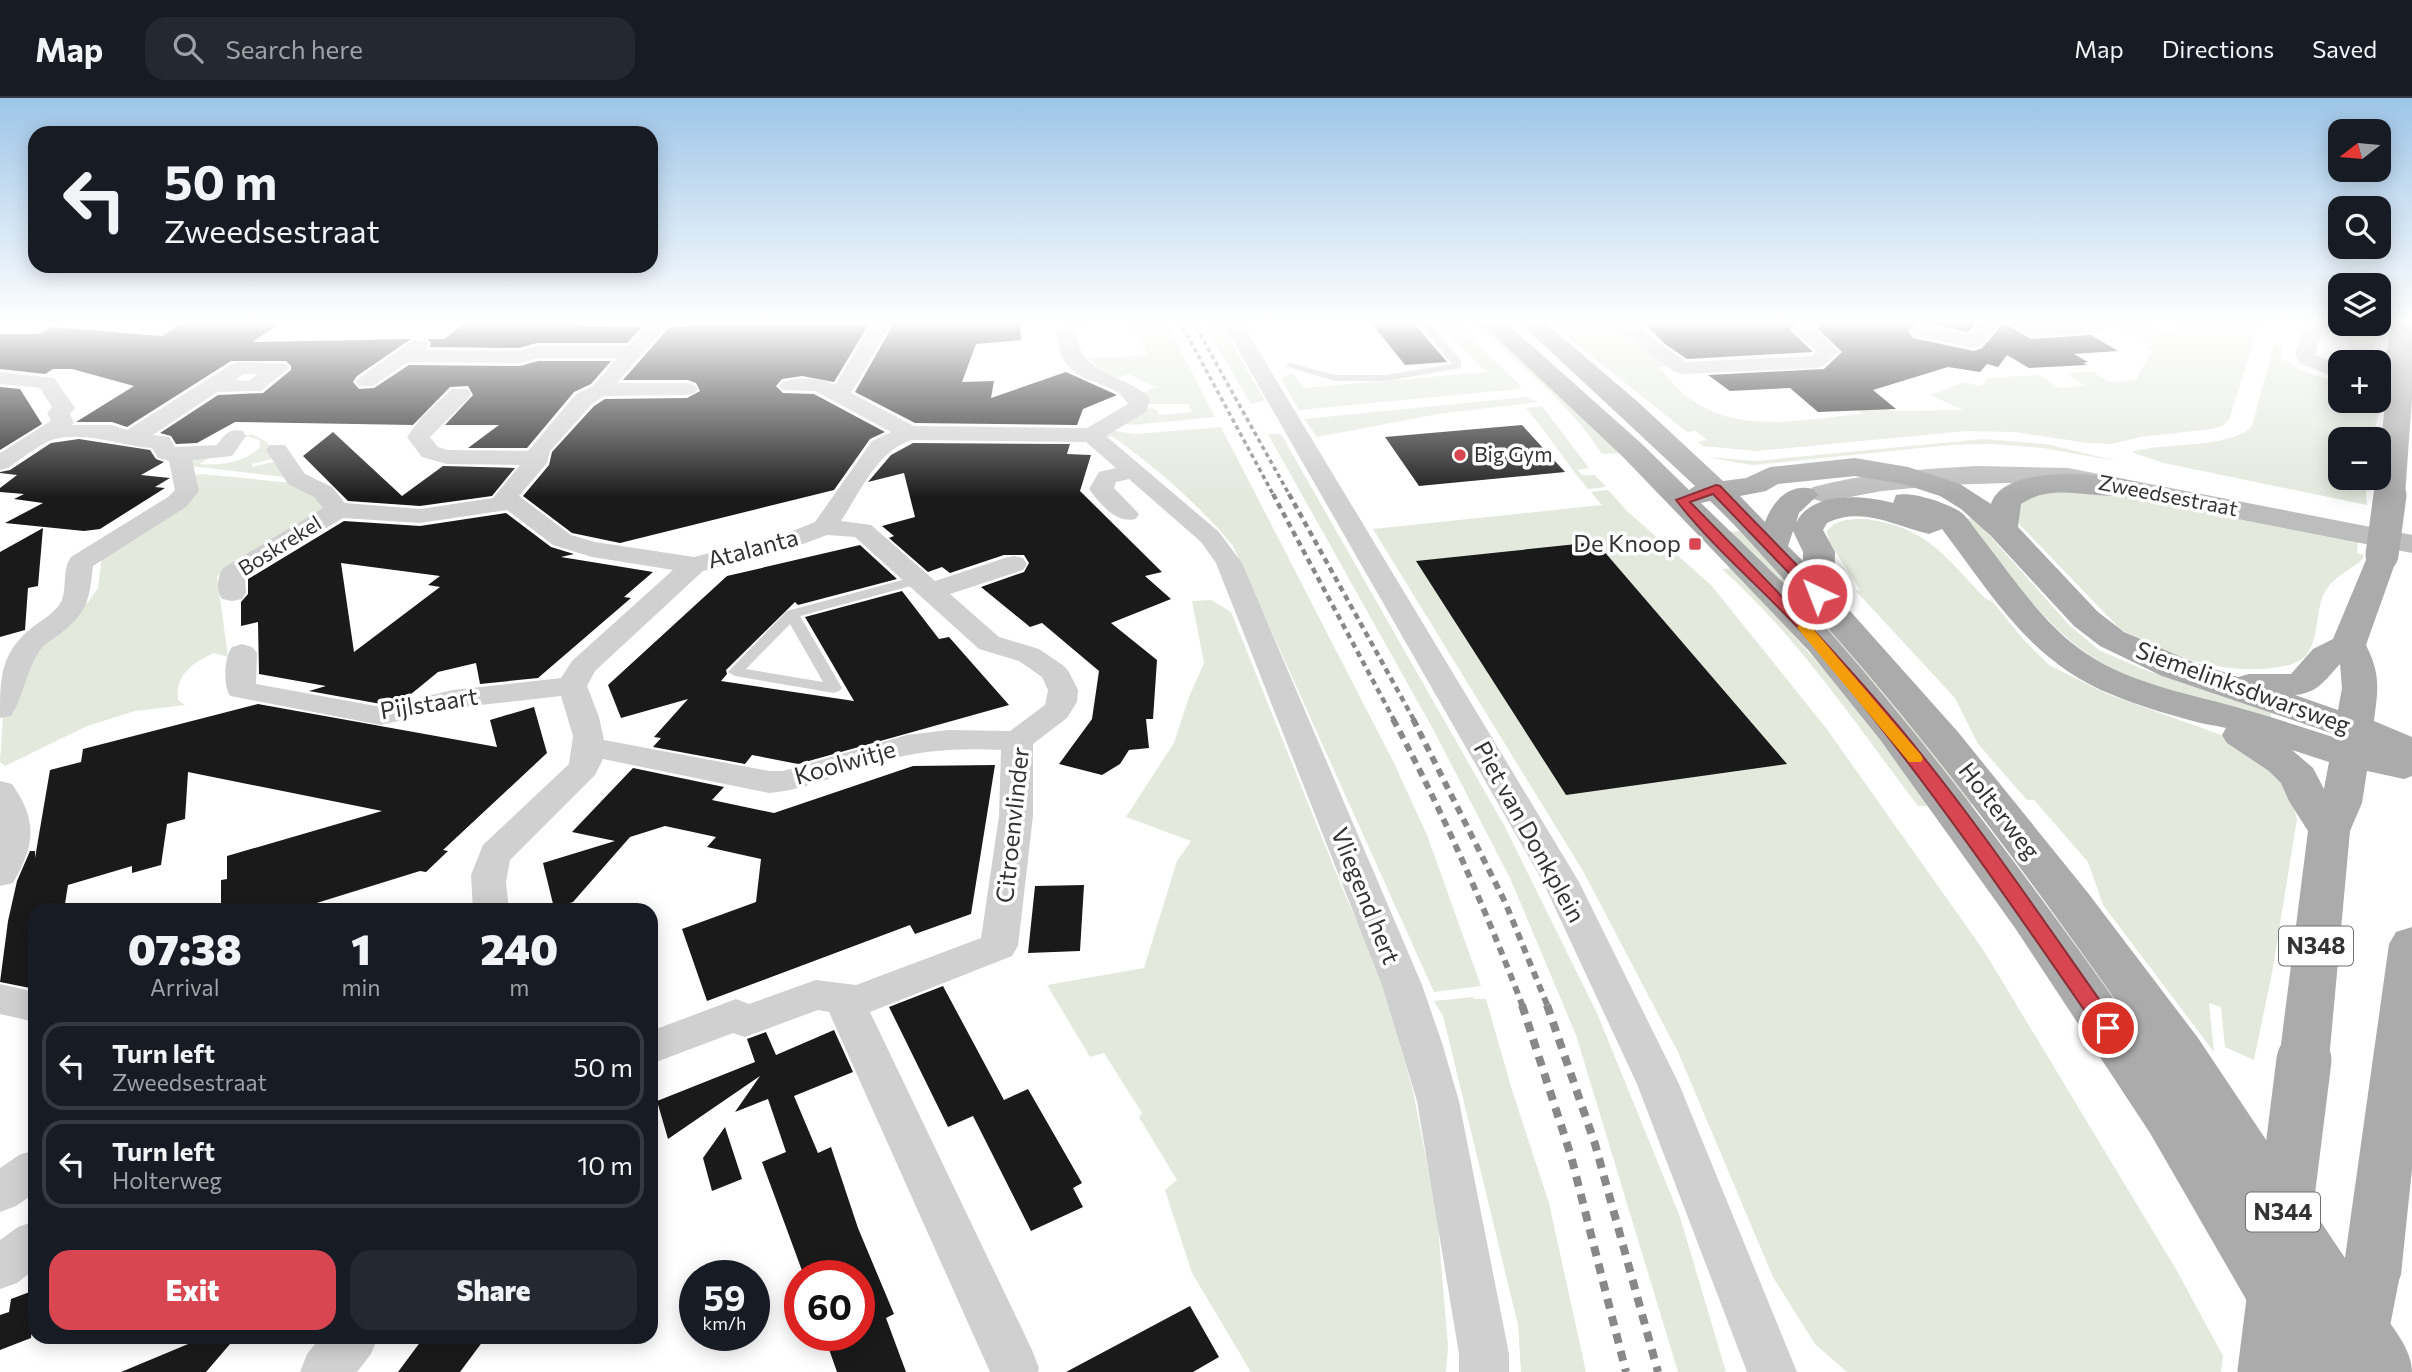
<!DOCTYPE html>
<html lang="en">
<head>
<meta charset="utf-8">
<style>
	body { margin:0; font-family:Commissioner,sans-serif; background:#242831; color:#f1f3f6; height:100vh; display:flex; flex-direction:column; font-size:26px; white-space:nowrap }
	* { box-sizing:border-box; margin:0 }
	p { font-size:23px; color:#9ea1a6 }
	.icon { flex:none; width:38px; height:38px; fill:none; stroke:currentColor; stroke-width:2; stroke-linecap:round; stroke-linejoin:round }
	.map { position:relative; flex:1; overflow:hidden }
	.drawer { position:absolute; left:28px; top:805px; width:630px; height:441px; display:flex; flex-direction:column; background:#171b24; border-radius:21px; box-shadow:0 4px 18px #0003 }
	.drawer>* { flex:none }
	.guide { position:absolute; left:28px; top:28px; width:630px; height:147px; border-radius:21px; box-shadow:0 4px 18px #0003; background:#171b24; color:#f1f3f6; overflow:hidden }
	.needle { width:46px; rotate:254deg }
	.tools { position:absolute; left:2328px; top:21px; display:grid; gap:14px }
	.tools a { display:grid; place-items:center; width:63px; height:63px; border-radius:14px; background:#171b24; box-shadow:0 4px 18px #0003; font-size:35px }
	.speed { position:absolute; left:679px; top:1162px; display:flex; gap:14px; font-size:35px; font-weight:700; text-align:center }
	.speed>* { display:grid; place-content:center; width:91px; height:91px; border-radius:50%; background:#171b24; box-shadow:0 4px 18px #0003; line-height:1 }
	.speed small { font-size:18px; font-weight:400 }
	.speed .limit { border:10px solid #d22; background:#fff; color:#111 }
	.pin { position:absolute; display:grid; place-items:center; width:60px; height:60px; color:#fff; margin:-30px; border:4px solid #fff; border-radius:50%; box-shadow:0 2px 7px #0007 }
	.me { position:absolute; width:77px; margin:-38px; rotate:317deg; stroke-linejoin:round; filter:drop-shadow(0 0 5px #0008) }
	.turn { display:flex; align-items:center; gap:24px; height:147px; padding:0 21px; font-size:32px }
	.turn .icon { width:91px; height:91px; stroke-width:2.5 }
	.turn b { display:block; font-size:49px; line-height:60px }
	.eta { display:flex; justify-content:space-evenly; align-items:center; height:119px; text-align:center }
	.eta b { font-size:42px; font-weight:800; line-height:49px }
	.action { display:flex; gap:14px; margin-top:auto; padding:14px 21px }
	.action a { flex:1; height:80px; border-radius:21px; background:#d84652; color:#fff; font-size:28px; font-weight:800; line-height:80px; text-align:center }
	.action a+a { background:#242831; color:#f1f3f6 }
	ul { padding:0; list-style:none }
	li { display:flex; align-items:center; gap:21px; height:88px; margin:0 14px 10px; padding:0 7px; border:4px solid #363941; border-radius:21px }
	li div { flex:1 }
	li b { display:block; font-size:26px }
	li em { font-style:normal }
	header { display:flex; align-items:center; gap:42px; box-sizing:border-box; height:98px; padding:0 35px; background:#171b24; border-bottom:2px solid #363941 }
	header strong { font-size:33px }
	nav { display:flex; gap:38px; margin-inline-start:auto; font-size:24px }
	.search { width:490px; height:63px; background:#242831; display:flex; align-items:center; gap:18px; box-sizing:border-box; padding:0 24px; border-radius:21px; color:#9ea1a6; font-size:26px }
	.map>svg:first-child { display:block }
</style>
</head>
<body>
<header>
<strong>Map</strong>
<div class="search"><svg class="icon" aria-label="search" viewBox="0 0 24 24"><circle cx="10" cy="10" r="6"/><path d="M15 15l6 6"/></svg>Search here</div>
<nav><a>Map</a><a>Directions</a><a>Saved</a></nav>
</header>
<div class="map">
<svg width="2412" height="1274" viewBox="0 0 2412 1274">
	<rect width="100%" height="100%" fill="#fff"/>
	<path fill="#e3e9dd" d="M1076,222H1165L1215,319L1132,327L1121,324L1145,310L1155,311L1160,317L1192,314L1188,306H1148L1144,294L1155,289L1129,276L1110,282L1088,260L1148,257L1131,225L1074,230Z
		M1202,222H1219L1265,303L1251,306Z
		M1435,222H1452L1521,288L1518,291L1299,312L1281,281L1283,278L1294,276L1304,290L1486,274Z
		M1471,222H1479L1623,355L1602,356C1568,303 1516,264 1471,222Z
		M1546,222H1605L1669,268L1658,269C1670,280 1679,295 1693,303C1745,338 1813,319 1862,316L1857,311L1879,304L1890,313L1963,312L1930,297L1965,284L1979,288L1985,285L1986,280L2039,277L2059,290L2085,288L2066,275L2093,274L2109,284L2136,282L2152,254L2144,249L2154,248L2136,234L2108,229L2111,222H2146L2144,228L2176,234L2180,225L2165,222H2260L2229,322L2222,328L2212,331L2140,339L2112,346L2087,345L2015,334L1966,333L1756,353L1703,348L1698,344L1707,342L1696,333L1687,334Z
		M2378,222H2381L2371,262H2363L2348,256L2350,226H2378Z
		M2274,246L2282,247L2281,260L2302,273L2340,285V303H2374L2381,309L2372,341H2340V380H2370L2369,393L2366,392L2367,407L2164,365L2131,354C2162,344 2231,351 2252,328Z
		M1527,299L1538,304L1438,316L1317,339L1304,321Z
		M1542,308L1589,370L1577,372L1582,377H1595L1606,389L1588,391C1566,365 1548,336 1526,310Z
		M1221,329L1394,665L1427,737L1481,888L1434,894L1233,448C1200,407 1155,369 1112,338L1105,340V334L1110,332L1135,336Z
		M252,336L267,344L275,360L252,366V369L277,363L284,379L190,368L188,359H209L200,366C220,368 246,364 260,349V343L250,339H240Z
		M1268,336H1281L1505,729L1597,915L1680,1119L1726,1274H1678L1576,937L1510,780L1433,631Z
		M1983,341L2046,346L2117,363L2042,350L1992,346L1951,347L1752,367L1706,359L1756,363Z
		M202,376L293,385L327,408L217,478L228,559L214,555C193,565 175,576 178,602L185,607L135,613L87,628L5,668L0,664L3,617L37,551L88,504L98,490L102,459L194,377Z
		M2078,390L2358,443L2357,455L2364,457L2362,462C2352,470 2336,478 2328,489C2314,507 2321,537 2307,556C2301,564 2289,568 2279,569C2225,578 2165,558 2119,530L2020,427L2018,421L2019,407L2034,396Z
		M1608,392L1627,413L1711,487L1826,630L1984,853L2177,1173L2223,1258L2221,1274H1847L1815,1246L1773,1179L1678,954L1583,773L1373,431L1602,407L1591,394Z
		M1974,420L2070,528L2099,552L2145,572L2271,610V625C2208,605 2135,591 2081,551C2039,520 1996,461 1961,421Z
		M1865,421C1928,429 1944,458 1986,501L1992,503L2023,541L2049,567L2107,596L2224,638L2286,682L2297,721L2272,875L2254,962L2225,949L2221,909L2209,905L2214,954L2103,807L2088,764L2034,702H2027L1978,646L1955,600L1856,493L1860,492L1829,444L1827,433C1836,421 1851,421 1865,421Z
		M1744,433L1806,500L1976,706L1970,707L1727,434Z
		M1734,470L1826,574L1932,708H1918C1858,629 1797,538 1722,471Z
		M1211,502L1231,514L1343,792L1379,872L1413,993L1437,1117L1448,1248L1446,1274H1251L1192,1175L1165,1092L1177,1082L1139,1019L1142,1015L1104,955L1090,959L1047,887L1144,870L1177,763L1191,743L1126,719L1174,645L1189,599L1204,565L1192,503Z
		M1473,899L1474,901H1486L1512,992L1549,1105L1586,1274H1521L1518,1227L1443,918L1434,903Z"/>
	<path fill="#1a1a1a" fill-rule="evenodd" d="M469,222H574L575,228L642,229L627,245H537L519,250L430,249L431,245L427,241H444Z
		M915,222H1020L1021,242L976,246L962,284L994,283L991,300L1066,274L1117,297L1083,311L1077,327L915,325L855,294L894,225H913Z
		M1369,222H1411L1447,264L1405,267Z
		M1641,222H1799L1790,232L1813,254L1687,261L1665,246Z
		M1824,222H1980L1968,234L1922,224L1908,232L1913,240L1974,253L1982,250L2004,225L2031,241L2091,237L2118,253L2074,256L2088,264L2083,265L2087,267L2029,270L2007,257L1998,269L1987,266L1980,274L1948,269L1873,292L1896,311L1818,314L1790,290L1730,293L1708,277L1824,271L1842,254L1818,231Z
		M182,225H280L253,244L411,241L357,278L353,284L359,291L374,290L409,267L520,268L538,263H611L591,286L574,294L527,350H468L499,327H445L473,297L468,288L450,289L413,327L235,324L197,345L176,346L171,338L160,335L218,297L263,295L291,272V268L286,263H231L127,329L112,324H76L134,288L72,271H53L45,276L0,271V236H39L53,229L162,238Z
		M692,226H869L834,284L802,278L782,281L776,288L783,295L814,296L885,334L870,341L834,392L620,445L572,435L523,398L549,367L552,354L594,308L605,301L687,300L700,293L696,285L688,282H623L667,232L671,229H689Z
		M0,289L20,291L42,326L0,352Z
		M1522,327L1565,374L1419,388L1385,339Z
		M333,334L402,398L443,368L515,370L492,398L420,408L348,403L303,358Z
		M79,341L150,352L156,361L164,364L141,377L170,380L155,389L165,390L100,431L84,433L5,425L43,405L14,401L24,396L0,394V390L17,377L0,375V374L10,372L51,345Z
		M913,345L1070,346L1067,356L1091,357L1080,393L1162,474L1145,478L1171,501L1111,525L1157,562L1153,621H1146L1149,650L1129,652L1120,666L1102,677L1059,666L1092,621L1099,573L1042,525L1030,529L981,489L1024,474L1029,465L1024,457H1004L950,475L942,469L928,474L889,440L894,438L882,428L915,419L904,375L868,384L891,357Z
		M506,415L551,449L574,456L561,459L653,474L624,499L631,500L538,580L480,586L476,565L438,574L405,601L381,606L309,593L326,588L259,576L258,524L241,528V504L248,496V481L344,423L420,428ZM341,465L440,478L428,487L440,489L354,554Z
		M43,430L38,488L28,490L25,532L0,539V454Z
		M1596,444L1787,666L1566,697L1416,463Z
		M860,447L897,481L798,507L795,504L726,572L727,576L721,583L854,603L805,519L902,493L939,541L949,539L1009,607L798,666L752,657L745,666L653,649L661,640L654,639L688,601L621,620L608,587L727,478Z
		M258,606L497,649L490,622L534,609L547,655L443,752L448,753L426,774L420,773L294,812H221V782L227,781V758L382,713L188,674L185,721L167,726L161,767L132,775V768L68,787L64,812H35V891L0,884L8,823L17,783L30,753H35V760L50,672L81,664L83,651Z
		M995,667L971,816L915,836L910,827L707,903L682,831L756,804L761,761L707,749L716,739L665,728L630,739L573,804L554,810L543,765L615,743L572,734L633,670L724,689L712,702L774,715L913,668Z
		M1084,787L1080,853L1028,855L1035,788Z
		M943,888L1004,1002L1028,991L1082,1085L1073,1090L1083,1109L1031,1133L973,1018L948,1029L889,909Z
		M834,932L853,974L794,998L818,1055L831,1049L858,1130L894,1216L886,1220L906,1274H837L824,1237H859V1178H804L762,1064L786,1054L768,1001L735,1014L760,978L668,1041L657,1003L755,964L747,941L766,934L776,957Z
		M725,1029L742,1081L712,1093L703,1060Z
		M35,1192L31,1240L0,1252V1217L9,1214L11,1201Z
		M1190,1208L1219,1259L1193,1274H1066Z
		M205,1239H236L206,1274H121Z
		M424,1239H486L460,1274H398Z"/>
	<g fill="none" stroke-linecap="round" stroke-linejoin="round">
		<path fill="#d0d0d0" fill-rule="evenodd" d="M1416,222H1426L1461,262V270L1386,283H1335L1285,268L1290,265L1335,277H1386L1452,266Z
			M917,478L924,482L922,485L800,518L842,590L839,593L834,595L735,578L728,574L787,513ZM790,526L823,584L746,571Z"/>
		<path fill="#d0d0d0" fill-rule="evenodd" d="M651,222H677L665,230L617,285H687L694,287L698,291L694,295L687,297L604,298L592,306L550,353L547,365L519,398L571,437L595,444L694,459L785,436L815,424L872,343L891,334L815,293L783,292L779,288L783,284C799,279 819,279 835,287L874,222H893L851,295L914,328L1087,330L1128,306C1112,275 1061,296 1056,233L1066,227L1076,233C1080,277 1117,274 1147,297L1150,302L1146,314L1106,338L1219,434L1242,465L1422,887L1442,945L1459,1003L1509,1256V1274H1459V1256L1417,1003L1382,887L1216,465L1201,444L1129,381L1116,384L1114,390L1139,416L1136,421C1116,426 1100,406 1089,391L1099,374L1116,370L1086,344L912,342C878,352 860,394 841,423L871,427L935,483L1005,460L1014,458L1023,460L1027,466L1023,472L950,496L999,539L1039,551L1064,568L1069,574L1078,592L1077,604L1067,620L1033,646V718L1018,848L1012,858L870,914L1032,1252L1039,1270L1038,1274H990L829,914L818,912L745,939L733,935L651,966V933L736,901L749,906L816,882L856,887L981,840L999,718L1001,652C961,650 922,652 883,663C846,673 808,692 769,695L603,661L595,677L510,762L506,784L509,812H473L471,777L483,747L569,666L573,638L561,598L453,610L381,627L230,598C223,587 224,560 232,549L242,546L252,549L257,555L256,586L381,609L453,592L561,580L572,563L673,472L592,459L553,447L507,412L420,425L343,420L245,479L246,495L242,501L232,503L222,501C216,492 217,479 223,470L323,410L314,399L288,386L266,352L269,347H285L305,376L332,389L345,405L420,411L493,400L520,367L447,366L422,359L407,339L421,320L452,291H468L471,296L468,301L430,339L438,349L448,352L528,353L576,296L593,288L617,260H538L520,265L408,264L373,288H359L356,284L359,280L412,243H426L429,247L425,252L519,253L537,248H628ZM827,437L855,439L979,551L1019,563L1042,579L1048,592L1045,607L1010,633L948,632L907,637L783,673H769L604,642L599,619L587,588L595,573L703,473L803,446Z
			M1221,222H1240L1579,784L1679,986L1797,1274H1747L1637,986L1543,784Z
			M1606,222H1628L1686,264L1811,258L1817,254L1793,232L1802,222H1821L1814,231L1839,254L1823,268L1816,270L1682,276L1675,274Z
			M1983,222H2003L1980,248L1973,250L1914,237L1911,233L1921,227L1969,237Z
			M2004,222H2027L2035,226L2110,222L2104,232L2097,234L2031,238Z
			M2307,222H2326L2315,257L2340,267V281L2300,265L2295,257Z
			M239,264L286,266L289,270L261,293L217,294L153,337L169,339L175,349L217,347C225,336 229,330 243,333L246,338L232,358L192,362L199,393L186,409L93,468C89,501 89,513 61,535C55,540 45,545 40,552C26,572 24,598 11,618L0,620C0,580 0,554 34,528C43,522 58,512 62,502C67,488 62,472 71,459L168,399L175,392L169,363L158,360L152,350C120,348 88,333 55,341C42,344 20,362 8,370L0,372V355L51,323L47,315L52,309L40,290L0,286V274L54,280L75,310L70,316L74,325L72,327H112L127,332L232,266ZM244,276H258L249,283L235,282Z
			M2378,278L2412,285V297L2378,290Z
			M0,683L12,686C38,723 35,747 13,785L0,788Z
			M0,886L35,894V924L0,916Z
			M35,1052V1095L16,1108L0,1114V1070L19,1057Z
			M35,1123V1171L17,1185L0,1191V1142L18,1129Z
			M321,1239H378L371,1256L357,1274H300L307,1256Z"/>
		<path fill="#bdbdbd" fill-rule="evenodd" d="M1977,368L2068,370L2412,437V455L2068,388L2008,385L1945,387L1882,393L1823,404L1813,401L1808,395L1813,389C1866,375 1921,371 1977,368Z"/>
		<path fill="#ababab" fill-rule="evenodd" d="M1478,222H1503L1642,346L1689,392L1695,388L1517,222H1542L1638,304L1723,383L1746,380L1770,369L1855,360L1908,369L1960,386L1991,406C2004,366 2100,375 2131,383L2136,389L2131,395C2094,405 2057,382 2021,406L2018,429L2098,514L2124,534L2188,562L2238,579L2249,576H2291L2313,551L2333,541L2371,450L2382,447L2393,450L2398,457L2366,547C2381,577 2378,591 2374,623L2412,639V678L2404,681L2367,673L2362,705L2350,733L2329,962L2322,976L2304,982L2286,976L2279,962L2308,733L2289,703L2281,685L2269,673L2227,645L2222,637L2226,630C2214,627 2202,626 2189,622C2164,615 2137,607 2113,597C2030,564 1993,498 1942,431L1929,436C1894,428 1863,408 1827,425L1823,432L1835,454L1834,495L1958,634L2088,795L2198,940L2345,1160L2389,846L2396,834L2412,829V1071L2401,1177L2393,1196L2374,1203C2388,1224 2412,1249 2412,1274H2288L2150,1035L2015,830L1881,643L1809,553L1704,443L1622,358ZM1855,378L1903,386L1940,398L1961,411L1991,438L2074,528L2100,548L2162,578L2334,636L2333,639C2301,629 2269,618 2236,609C2182,594 2123,584 2077,549C2039,520 2011,477 1982,440C1976,433 1969,421 1962,415C1948,405 1912,393 1896,397L1893,405C1864,397 1811,393 1796,425L1799,415L1818,397L1813,391C1789,385 1773,403 1765,424L1740,398L1766,393L1778,386ZM1710,403C1738,429 1763,459 1790,488C1923,632 2037,790 2150,951C2050,811 1949,671 1836,541C1794,493 1746,449 1701,405ZM1793,433L1803,454V463L1788,448ZM2340,566L2342,590L2338,612L2295,597C2318,595 2325,582 2340,566ZM2292,652L2329,664L2324,691L2313,670Z
			M2392,222H2412V300L2405,397L2400,403L2390,406L2380,403L2375,397L2387,289L2386,257Z"/>
		<path stroke="#888" stroke-width="3.5" stroke-dasharray="4.5 3.5" stroke-linecap="butt" d="M1179,222L1274,398
			M1192,222L1290,398"/>
		<path stroke="#888" stroke-width="4.5" stroke-dasharray="6 4.5" stroke-linecap="butt" d="M1273,396L1394,622
			M1289,396L1414,622"/>
		<path stroke="#888" stroke-width="6" stroke-dasharray="8 6" stroke-linecap="butt" d="M1393,621C1443,714 1485,810 1523,909
			M1413,621L1505,804L1548,909"/>
		<path stroke="#888" stroke-width="8" stroke-dasharray="10 8" stroke-linecap="butt" d="M1522,907L1571,1058L1626,1274
			M1547,907L1595,1046L1658,1274"/>
		<path stroke="#ababab" stroke-width="33" d="M2382,457L2390,397"/>
		<path stroke="#ababab" stroke-width="55" d="M2265,1274L2304,962
			M2353,1274L2372,1177"/>
	</g>
	<linearGradient id="sky" x2="0" y2="1"><stop stop-color="#9dc5e8"/><stop offset="0.56" stop-color="#fff"/><stop offset="1" stop-color="#fff" stop-opacity="0"/></linearGradient>
	<rect width="2412" height="400" fill="url(#sky)"/>
	<path fill="#d84652" stroke="#8c2e35" stroke-width="2" d="M1716,387L1720,388L1822,493V499H1812L1713,396L1690,404C1762,477 1833,550 1899,629C1977,723 2045,825 2115,924L2118,930L2115,935L2108,938L2100,935C2010,804 1921,674 1818,552C1774,500 1718,456 1676,402Z"/>
	<path fill="#f59e0b" d="M1804,524L1809,526L1921,657L1923,661L1921,664H1909L1799,532L1797,529Z"/>
	<g fill="#d84652" stroke="#fff" stroke-width="2.5">
		<circle cx="1460" cy="357" r="7"/>
		<rect x="1688" y="439" width="14" height="14" rx="3.5"/>
	</g>
	<g text-anchor="middle" stroke-width="7" stroke-linejoin="round" paint-order="stroke">
		<g font-size="21" fill="#333" stroke="#fff" text-anchor="start">
			<text x="1474" y="364">Big Gym</text>
		</g>
		<g font-size="21" fill="#333" stroke="#fff">
			<text transform="translate(2168 398) rotate(11)" y="7">Zweedsestraat</text>
			<text transform="translate(280 448) rotate(-32)" y="7">Boskrekel</text>
		</g>
		<g fill="#fff" stroke="#707070" stroke-width="2">
			<rect x="2279" y="828.5" width="74" height="39" rx="5"/>
			<rect x="2246" y="1094.5" width="74" height="39" rx="5"/>
		</g>
		<g font-size="23" font-weight="bold" fill="#333">
			<text x="2316" y="856">N348</text>
			<text x="2283" y="1122">N344</text>
		</g>
		<g font-size="24" fill="#333" stroke="#fff" text-anchor="end">
			<text x="1681" y="454">De Knoop</text>
		</g>
		<g font-size="24" fill="#333" stroke="#fff">
			<text transform="translate(753 451) rotate(-15)" y="8">Atalanta</text>
			<text transform="translate(2243 590) rotate(20)" y="8">Siemelinksdwarsweg</text>
			<text transform="translate(429 606) rotate(-9)" y="8">Pijlstaart</text>
			<text transform="translate(845 665) rotate(-16)" y="8">Koolwitje</text>
			<text transform="translate(1999 713) rotate(52)" y="8">Holterweg</text>
			<text transform="translate(1013 727) rotate(-84)" y="8">Citroenvlinder</text>
			<text transform="translate(1529 734) rotate(61)" y="8">Piet van Donkplein</text>
			<text transform="translate(1365 798) rotate(68)" y="8">Vliegend hert</text>
		</g>
	</g>
</svg>
<div class="tools">
<a><svg class="needle" viewBox="-14 -14 28 28"><path d="M0-13l5 13h-10z" fill="#e53935"/><path d="M0 13l5-13h-10z" fill="#9ea1a6"/></svg></a>
<a><svg class="icon" aria-label="search" viewBox="0 0 24 24"><circle cx="10" cy="10" r="6"/><path d="M15 15l6 6"/></svg></a>
<a><svg class="icon" aria-label="layers" viewBox="0 0 24 24"><path d="M12 4l9 5-9 5-9-5zM3 14l9 5 9-5"/></svg></a>
<a>+</a>
<a>−</a>
</div>
<div class="speed"><div>59<small>km/h</small></div><div class="limit">60</div></div>
<div class="pin" style="left:2108px;top:930px;background:#d93025"><svg class="icon" aria-label="arrive" viewBox="0 0 24 24"><path d="M6 21V4h12l-3 4 3 4H6"/></svg></div>
<svg class="me" style="left:1817px;top:496px" viewBox="-20 -20 40 40"><circle r="17" fill="#d84652" stroke="#fff" stroke-width="3"/><path d="M0-11L8 9 0 5-8 9z" fill="#fff"/></svg>
<div class="guide">
<div class="turn"><svg class="icon" aria-label="left" viewBox="0 0 24 24"><path d="M17 20v-9H6M10 6l-5 5 5 5"/></svg><div><b>50 m</b>Zweedsestraat</div></div>
</div>
<section class="drawer">
<div class="eta">
<div><b>07:38</b><p>Arrival</p></div>
<div><b>1</b><p>min</p></div>
<div><b>240</b><p>m</p></div>
</div>
<ul>
<li><svg class="icon" aria-label="left" viewBox="0 0 24 24"><path d="M17 20v-9H6M10 6l-5 5 5 5"/></svg><div><b>Turn left</b><p>Zweedsestraat</p></div><em>50 m</em></li>
<li><svg class="icon" aria-label="left" viewBox="0 0 24 24"><path d="M17 20v-9H6M10 6l-5 5 5 5"/></svg><div><b>Turn left</b><p>Holterweg</p></div><em>10 m</em></li>
</ul>
<div class="action"><a>Exit</a><a>Share</a></div>
</section>
</div>
</body>
</html>
